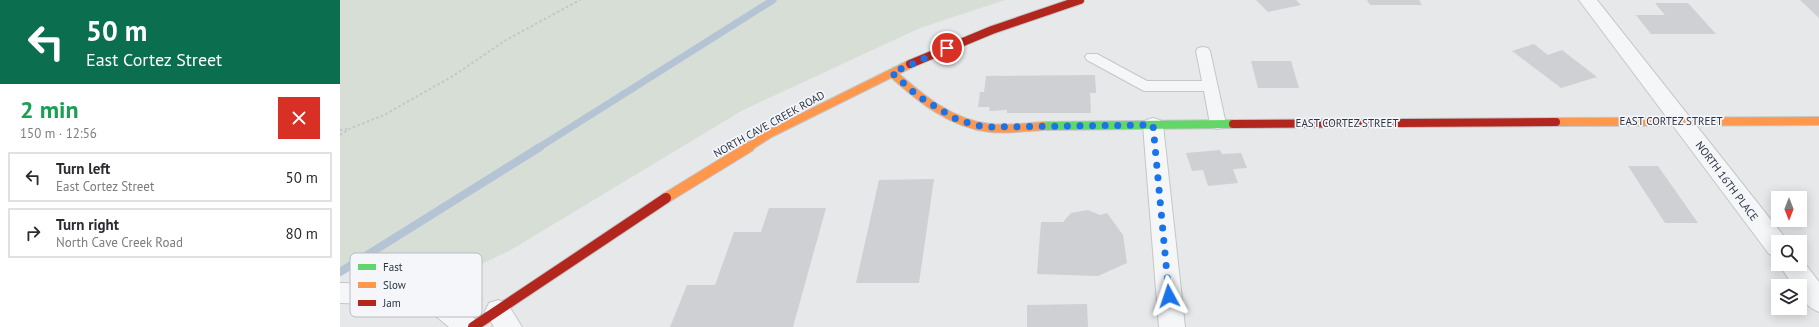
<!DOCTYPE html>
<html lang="en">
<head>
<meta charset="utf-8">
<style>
	body { margin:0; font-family:"PT Sans",sans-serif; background:#f2f2f3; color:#2b2b33; height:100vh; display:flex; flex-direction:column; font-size:15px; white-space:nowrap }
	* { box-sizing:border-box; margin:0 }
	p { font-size:13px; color:#7c7c81 }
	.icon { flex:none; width:22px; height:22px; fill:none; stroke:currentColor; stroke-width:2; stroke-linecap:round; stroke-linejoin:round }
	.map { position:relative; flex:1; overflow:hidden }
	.sheet { display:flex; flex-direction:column; background:#fff; width:340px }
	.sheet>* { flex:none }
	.top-card { background:#0b6e4f; color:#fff; overflow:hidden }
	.needle { width:26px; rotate:180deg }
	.tools { position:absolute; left:1431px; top:191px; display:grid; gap:8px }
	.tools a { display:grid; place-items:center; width:36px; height:36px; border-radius:0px; background:#fff; box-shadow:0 2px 10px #0003; font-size:20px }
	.pin { position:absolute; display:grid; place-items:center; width:34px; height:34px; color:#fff; margin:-17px; border:2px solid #fff; border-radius:50%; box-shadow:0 1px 4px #0007 }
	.me { position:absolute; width:44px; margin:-22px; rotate:355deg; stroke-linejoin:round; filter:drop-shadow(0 0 3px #0008) }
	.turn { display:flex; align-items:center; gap:14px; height:84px; padding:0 20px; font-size:18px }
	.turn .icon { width:52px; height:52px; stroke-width:2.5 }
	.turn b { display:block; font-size:28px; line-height:34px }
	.round { display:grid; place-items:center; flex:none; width:42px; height:42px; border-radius:0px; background:#f2f2f3 }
	.overview { display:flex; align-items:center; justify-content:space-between; height:68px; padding:0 20px }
	h1 { font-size:24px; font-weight:700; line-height:30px; color:#1e9e55 }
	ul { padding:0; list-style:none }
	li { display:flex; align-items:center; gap:12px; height:50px; margin:0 8px 6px; padding:0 12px; border:2px solid #e1e1e2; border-radius:0px }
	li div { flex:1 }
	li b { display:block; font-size:15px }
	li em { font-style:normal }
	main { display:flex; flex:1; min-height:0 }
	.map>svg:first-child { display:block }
</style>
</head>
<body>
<main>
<section class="sheet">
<div class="top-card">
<div class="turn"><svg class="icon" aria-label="left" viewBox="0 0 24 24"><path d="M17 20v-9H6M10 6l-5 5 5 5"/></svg><div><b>50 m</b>East Cortez Street</div></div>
</div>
<div class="overview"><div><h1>2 min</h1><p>150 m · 12:56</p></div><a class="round" style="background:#d93025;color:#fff"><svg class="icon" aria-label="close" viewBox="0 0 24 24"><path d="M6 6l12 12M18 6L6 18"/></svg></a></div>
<ul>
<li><svg class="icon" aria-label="left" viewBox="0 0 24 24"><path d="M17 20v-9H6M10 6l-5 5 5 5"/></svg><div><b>Turn left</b><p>East Cortez Street</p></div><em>50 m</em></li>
<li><svg class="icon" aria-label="right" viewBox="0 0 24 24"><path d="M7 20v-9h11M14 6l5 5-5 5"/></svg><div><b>Turn right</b><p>North Cave Creek Road</p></div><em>80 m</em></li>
</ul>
</section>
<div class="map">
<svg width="1479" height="327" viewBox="0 0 1479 327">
	<rect width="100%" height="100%" fill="#e6e8ea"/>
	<path fill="#d6ded6" d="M0,0H665L580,28L403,110L169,251L139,265L98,270L0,271Z"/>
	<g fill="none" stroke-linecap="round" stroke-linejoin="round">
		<path stroke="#b4c4d5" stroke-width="7" d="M198,148L433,0"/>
		<path stroke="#b4c4d5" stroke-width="8" d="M0,272L200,147"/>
	</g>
	<path fill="#ced0d3" d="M916,0H956L961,5L928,12Z
		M1027,0H1079L1082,5H1030Z
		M1460,0H1479V18Z
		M1315,3H1348L1376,34H1311L1296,15H1325Z
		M1194,44L1208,55L1222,50L1257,77L1221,88L1172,51Z
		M911,61H951L959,88H918Z
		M755,75L756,93H750L751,113H667V110L649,111L650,107H638L640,92H644L646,76Z
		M880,150L882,154L901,153L907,168L893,169L898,183L868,186L863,170L852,171L846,153Z
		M1288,166H1318L1358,223H1325Z
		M594,179L579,283H516L539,180Z
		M429,208H486L453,327H330L347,285H375L394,232H421Z
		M748,210L760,215L767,213L783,235L787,263L758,276L697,274L701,222H723L731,213Z
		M747,304L748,327H687V305Z"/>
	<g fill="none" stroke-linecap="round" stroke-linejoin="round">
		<g stroke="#c4c6c8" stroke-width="2">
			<path id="lane" d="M863,47L868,48L870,51L886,124L883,128L878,129L873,128L870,124L864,91H804L747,60L745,57L747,54H757L807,81H862L856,51L858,48Z"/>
		</g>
		<g stroke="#c4c6c8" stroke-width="2">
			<path id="street" d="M1239,0H1257L1447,240V242H1438V256L1429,254Z
				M813,118L820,120L823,125L845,327H819L803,125L806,120Z
				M1460,257L1479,282V312C1467,307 1460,299 1460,286H1453L1439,264H1460Z
				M0,283L80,285C87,286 95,287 101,290C113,296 135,316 140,327H109L85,307L80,305L0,303Z
				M158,300L167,303L182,327H154L145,311L149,303Z"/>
		</g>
		<g stroke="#c4c6c8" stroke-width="10">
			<path id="fast" d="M703,126L893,124"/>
		</g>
		<g stroke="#c4c6c8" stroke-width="10">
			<path id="slow-far1" d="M552,73C580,98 611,124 650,128C668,130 686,127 703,126
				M1216,122L1479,121
				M407,148L429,134L570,64"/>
		</g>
		<g stroke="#c4c6c8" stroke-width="12">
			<path id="slow" d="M326,198L409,147"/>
		</g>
		<g stroke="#c4c6c8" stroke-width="10">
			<path id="jam-far1" d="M570,64L652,30L740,0
				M893,124L1216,122"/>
		</g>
		<g stroke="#c4c6c8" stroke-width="12">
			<path id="jam" d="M133,327L326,198"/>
		</g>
		<path stroke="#c5c6ca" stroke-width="2" stroke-dasharray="2.5 2.5" stroke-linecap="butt" d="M0,130L7,129
			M0,135L9,129L44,115L113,76L166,40L240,0"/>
		<use href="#lane" fill="#f5f6f7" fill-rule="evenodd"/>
		<use href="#street" fill="#f5f6f7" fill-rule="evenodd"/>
		<use href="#fast" stroke="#63d668" stroke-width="8"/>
		<use href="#slow-far1" stroke="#ff974d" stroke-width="8"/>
		<use href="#slow" stroke="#ff974d" stroke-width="10"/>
		<use href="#jam-far1" stroke="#b3261e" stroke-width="8"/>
		<use href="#jam" stroke="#b3261e" stroke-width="10"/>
	</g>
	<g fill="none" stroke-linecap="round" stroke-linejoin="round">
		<path stroke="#1a73e8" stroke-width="7" stroke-dasharray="0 12.6" d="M607,48L552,73L578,96L614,118L631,124L646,127L813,125L829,296"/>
	</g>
	<g text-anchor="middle" stroke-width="3.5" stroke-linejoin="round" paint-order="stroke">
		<g font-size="11" fill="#2b3445" stroke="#f4f6f9">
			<text x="1331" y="125">EAST CORTEZ STREET</text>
			<text x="1007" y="127">EAST CORTEZ STREET</text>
			<text transform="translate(429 124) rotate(-29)" y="4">NORTH CAVE CREEK ROAD</text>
			<text transform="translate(1387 181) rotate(53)" y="4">NORTH 16TH PLACE</text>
		</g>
	</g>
	<rect x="10" y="253" width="132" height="64" rx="6" fill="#f4f6f9" stroke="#b8bcc3" stroke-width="1"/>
	<rect x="18" y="264" width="18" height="6" fill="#63d668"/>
	<rect x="18" y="282" width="18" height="6" fill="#ff974d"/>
	<rect x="18" y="300" width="18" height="6" fill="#b3261e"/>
	<g font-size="11" fill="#2b3445">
		<text x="43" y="271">Fast</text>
		<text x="43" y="289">Slow</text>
		<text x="43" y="307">Jam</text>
	</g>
</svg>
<div class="tools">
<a><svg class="needle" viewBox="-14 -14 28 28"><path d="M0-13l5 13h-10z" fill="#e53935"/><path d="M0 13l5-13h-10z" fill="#7c7c81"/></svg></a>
<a><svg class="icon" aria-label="search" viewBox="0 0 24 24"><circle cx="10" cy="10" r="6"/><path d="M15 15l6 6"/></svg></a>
<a><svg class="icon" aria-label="layers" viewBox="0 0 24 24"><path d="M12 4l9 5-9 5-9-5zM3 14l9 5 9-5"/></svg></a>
</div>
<div class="pin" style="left:607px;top:48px;background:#d93025"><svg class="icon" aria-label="arrive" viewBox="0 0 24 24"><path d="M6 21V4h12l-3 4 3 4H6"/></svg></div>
<svg class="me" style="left:829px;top:296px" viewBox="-20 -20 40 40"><path d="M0-17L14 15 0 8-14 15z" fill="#1a73e8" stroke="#fff" stroke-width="4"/></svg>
</div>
</main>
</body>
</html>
